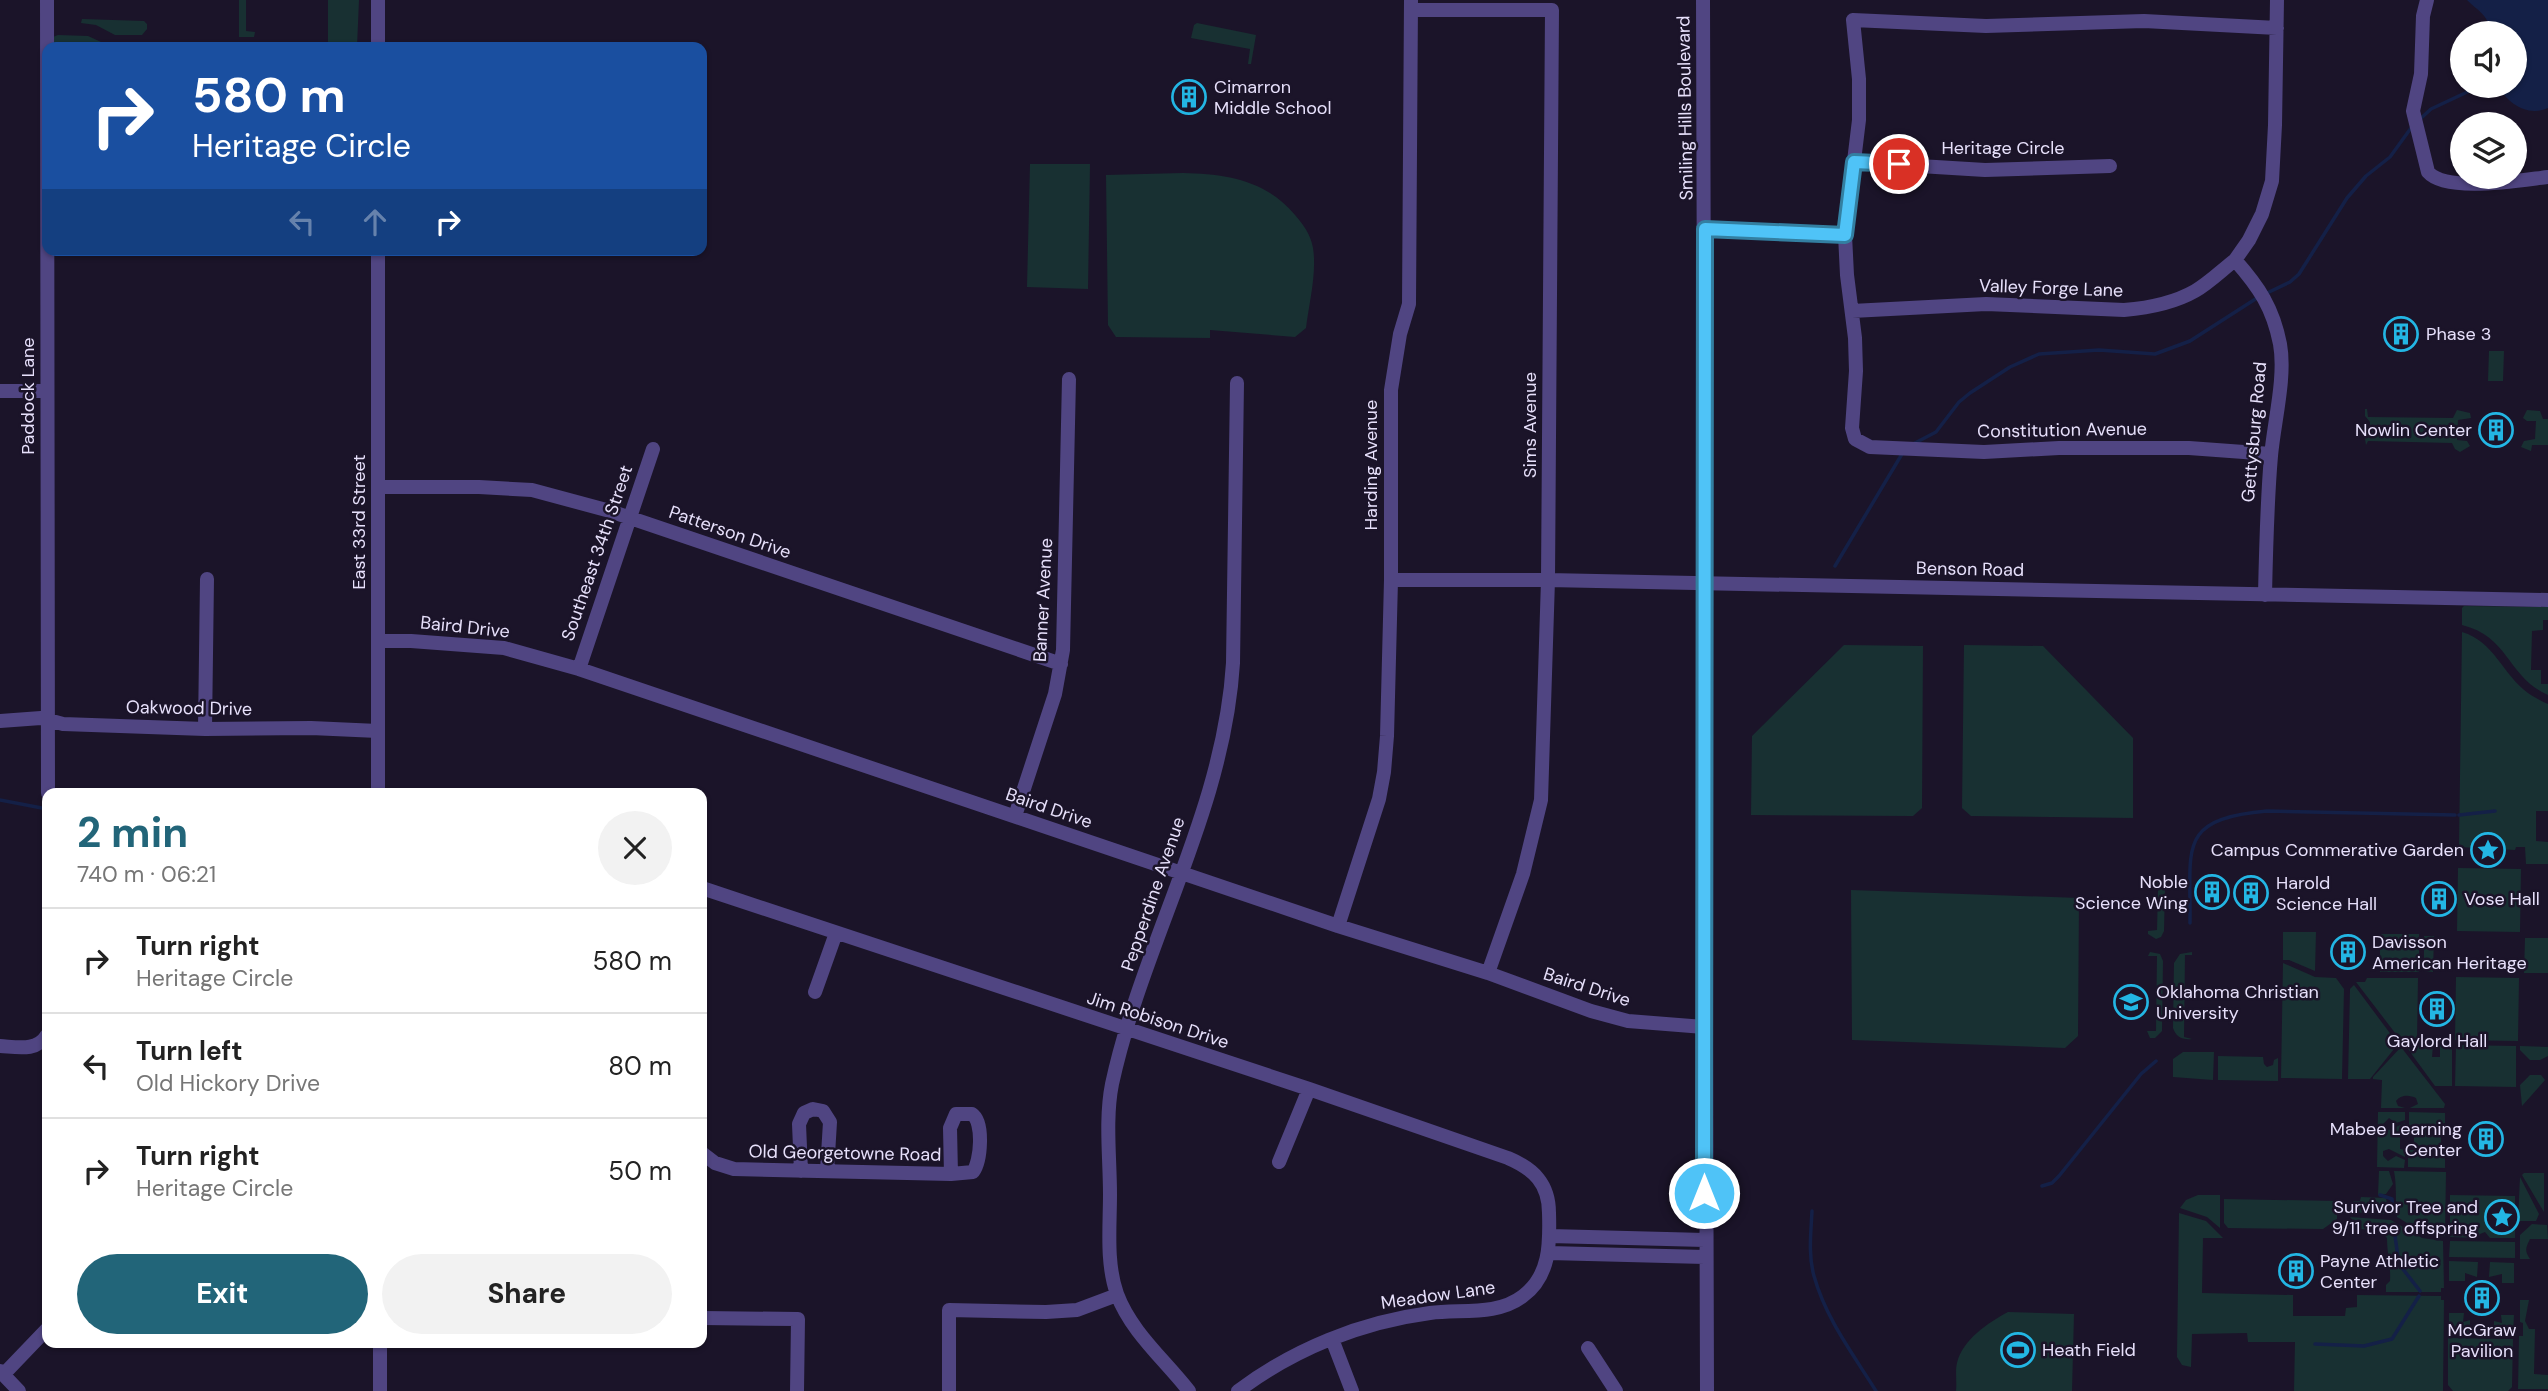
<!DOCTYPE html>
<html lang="en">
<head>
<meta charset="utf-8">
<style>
	body { margin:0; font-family:"DM Sans",sans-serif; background:#f2f2f2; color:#222; height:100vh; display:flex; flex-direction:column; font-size:26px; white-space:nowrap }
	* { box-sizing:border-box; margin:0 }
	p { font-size:23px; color:#767676 }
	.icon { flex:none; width:38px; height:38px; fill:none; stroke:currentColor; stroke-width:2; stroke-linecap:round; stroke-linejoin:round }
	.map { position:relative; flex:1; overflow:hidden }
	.side { position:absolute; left:42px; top:788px; width:665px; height:560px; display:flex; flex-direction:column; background:#fff; border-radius:14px; box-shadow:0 2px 5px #0004 }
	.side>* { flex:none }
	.hud { position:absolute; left:42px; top:42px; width:665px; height:214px; border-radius:14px; box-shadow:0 2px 5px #0004; background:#1a4fa0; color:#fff; overflow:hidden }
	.fabs { position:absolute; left:2450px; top:21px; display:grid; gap:14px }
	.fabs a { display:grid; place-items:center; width:77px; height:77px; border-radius:50%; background:#fff; box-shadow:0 2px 5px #0004; font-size:35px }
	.pin { position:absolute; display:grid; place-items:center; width:60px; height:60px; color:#fff; margin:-30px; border:4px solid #fff; border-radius:50%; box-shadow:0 2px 7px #0007 }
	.me { position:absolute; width:77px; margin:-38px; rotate:0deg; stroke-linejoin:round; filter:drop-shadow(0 0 5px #0008) }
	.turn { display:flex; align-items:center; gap:24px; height:147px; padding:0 35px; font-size:32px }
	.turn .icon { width:91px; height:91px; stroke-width:2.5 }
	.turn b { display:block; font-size:49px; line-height:60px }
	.lanes { display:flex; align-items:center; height:66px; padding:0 35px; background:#0003; justify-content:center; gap:35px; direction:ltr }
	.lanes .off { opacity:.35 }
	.round { display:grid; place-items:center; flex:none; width:74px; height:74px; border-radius:37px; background:#f2f2f2 }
	.overview { display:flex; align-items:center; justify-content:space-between; height:119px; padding:0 35px }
	h1 { font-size:42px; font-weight:700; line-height:52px; color:#226579 }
	.button { display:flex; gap:14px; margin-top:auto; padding:14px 35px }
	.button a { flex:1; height:80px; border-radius:42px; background:#226579; color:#fff; font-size:28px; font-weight:700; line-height:80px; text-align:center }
	.button a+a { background:#f2f2f2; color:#222 }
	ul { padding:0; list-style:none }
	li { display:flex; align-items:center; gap:21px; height:105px; padding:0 35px; border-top:2px solid #e0e0e0 }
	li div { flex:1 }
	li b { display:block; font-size:26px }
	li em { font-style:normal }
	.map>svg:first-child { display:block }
</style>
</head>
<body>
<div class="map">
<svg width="2548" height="1391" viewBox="0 0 2548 1391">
	<rect width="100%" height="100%" fill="#1b1429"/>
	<path fill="#183032" d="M239,0H246V31L255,32L254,37H239Z
		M328,0H359L357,47H328Z
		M82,19L144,21L147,24V29L142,35H115L96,25L81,23Z
		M1197,23L1256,35L1251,64H1248L1250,49L1191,38L1194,25Z
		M58,35L88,36L112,47H52L53,37Z
		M1030,164H1090L1088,289L1027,287Z
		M1183,173C1226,174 1266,180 1295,215C1303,224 1311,235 1313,248C1317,273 1309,303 1306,328L1295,337L1210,330V338L1116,337L1108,325L1106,175Z
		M2489,351H2504L2503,381H2488Z
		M2365,409H2367L2368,417L2453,418L2457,410L2470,413L2471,418L2458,420L2457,440L2467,441L2470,446L2460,452L2455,449L2452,443L2368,441L2366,445L2364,433L2370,438V422L2365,416Z
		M2527,410L2540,411L2543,419H2548V445H2532L2531,451L2521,447L2524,441L2535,439L2536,421H2527L2523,418Z
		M2464,606L2548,607V620H2543V630L2532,631L2531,670H2541V684H2548V695C2507,677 2510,637 2462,625V608Z
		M2462,632C2495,642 2502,674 2528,693C2534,697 2541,701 2548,704V811H2536V841L2548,842V864H2526L2525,847H2516L2515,850L2459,847Z
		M1844,645L1923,646L1922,808L1913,816L1751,815L1752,736Z
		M1964,645L2043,646L2133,738V818L1971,816L1962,808Z
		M2458,868L2521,869L2520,932L2457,931Z
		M2152,878L2161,879L2165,887L2164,931L2161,937L2156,939L2148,934V931L2157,930L2158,890L2149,889Z
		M1851,890L2079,898L2078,1036L2065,1048L1852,1040Z
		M2283,932H2316L2315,971L2289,960H2283Z
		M2380,934H2419V972H2380Z
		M2424,936H2434L2433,972L2424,971Z
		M2525,938H2548V973H2524Z
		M2150,952L2160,954L2163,961L2162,1031L2155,1038H2150L2147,1031H2156L2157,956H2148Z
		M2192,952V955H2185L2184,1037L2192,1039C2182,1040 2176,1037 2173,1028L2174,963L2180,954Z
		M2283,963L2315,977L2336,978L2344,989L2342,1079L2281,1078Z
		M2456,977L2519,978L2518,1041L2455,1040Z
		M2367,978H2418L2417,1041L2402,1042L2356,982H2365Z
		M2354,985L2398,1044L2370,1079H2348L2350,989Z
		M2405,1045H2433L2432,1057H2440V1045H2452V1086H2435Z
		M2456,1045L2516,1046V1087L2455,1086Z
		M2520,1046L2548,1047V1056L2540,1060H2530L2520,1050Z
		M2401,1047L2445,1104L2444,1108H2410L2418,1104L2416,1098C2410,1095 2401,1094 2396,1101L2398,1106L2405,1108H2381L2382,1080L2373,1079V1077Z
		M2183,1052H2214L2213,1080L2173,1077V1059Z
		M2218,1056L2263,1057L2264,1064L2267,1067L2273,1065L2274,1060L2278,1058V1081L2218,1080Z
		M2530,1075H2541L2545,1080L2522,1106L2520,1085Z
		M2378,1112H2405V1120L2396,1123L2389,1118L2383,1124L2384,1128L2389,1130L2405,1123V1130L2400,1131V1149L2405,1150V1157L2389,1149L2383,1151V1156L2388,1161L2396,1156L2405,1160L2404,1168L2377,1167Z
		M2409,1112L2445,1113V1123L2441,1124V1157H2445V1168L2408,1167V1150H2414V1131L2409,1130Z
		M2379,1171H2389L2393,1184L2386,1194L2378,1195Z
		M2394,1171L2446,1172L2445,1236C2425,1238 2413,1226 2397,1217C2395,1201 2397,1186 2394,1171Z
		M2524,1173H2544V1212L2522,1175Z
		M2520,1177L2539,1214L2536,1221H2518Z
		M2198,1195H2220V1228L2207,1217L2180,1208L2186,1200Z
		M2450,1195L2515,1196V1211L2510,1213V1218L2515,1222V1238H2490L2485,1232L2480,1234L2478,1238L2450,1237Z
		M2361,1197L2386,1198L2389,1214L2349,1212V1205L2354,1201H2360Z
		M2224,1199L2337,1201V1219L2323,1229L2228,1228L2224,1223Z
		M2179,1213L2206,1221L2223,1238H2203L2202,1293L2293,1295V1316H2345L2346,1308L2357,1307V1295L2441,1296V1300H2444L2443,1391H2294L2295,1342H2248L2247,1333L2192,1334L2191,1367L2182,1365L2177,1357Z
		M2350,1217L2391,1220L2422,1238L2443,1241L2444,1288H2441V1292H2386V1285L2390,1281C2391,1266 2387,1254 2387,1238L2379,1230L2360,1229Z
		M2532,1224L2547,1225L2548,1239H2530C2526,1248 2524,1250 2530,1259H2520V1235Z
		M2450,1241L2515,1242V1258L2449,1257Z
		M2449,1261L2478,1262L2477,1277L2465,1273V1281H2449Z
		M2490,1262L2514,1263V1283H2502V1274L2489,1277Z
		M2520,1300H2529L2525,1321L2529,1329H2535L2534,1374L2548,1375V1389H2518L2519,1336H2523V1323L2520,1322Z
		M2008,1312L2074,1314L2072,1391H1956C1957,1382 1955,1371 1957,1363C1963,1339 1988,1323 2008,1312Z
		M2449,1313H2464L2463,1322L2470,1320V1334H2449Z
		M2501,1315H2514L2513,1335H2494V1321L2502,1323Z
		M2448,1338L2513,1339L2512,1387L2508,1391H2453L2448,1385Z"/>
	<path fill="#142047" d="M2467,0H2548V108C2528,117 2508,104 2498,86H2515V33H2490C2490,16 2478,11 2467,0Z"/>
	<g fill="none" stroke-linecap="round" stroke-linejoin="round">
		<path stroke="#142047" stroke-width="3.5" d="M2419,120L2431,109L2480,86
			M2267,293L2290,282L2299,274L2347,198L2366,176L2390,157L2411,128
			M1913,444L1936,432L1959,402L1970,393L2010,367L2039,354L2099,350L2155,354L2190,341L2257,298
			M1835,566L1902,454
			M0,800L47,809
			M2459,815L2495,811
			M2190,923C2191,847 2177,819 2267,811L2455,815
			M2042,1186L2052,1183L2059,1176L2141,1074L2156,1061
			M2380,1195L2392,1199L2393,1212
			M1812,1211C1811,1232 1808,1255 1814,1276C1826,1319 1853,1354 1876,1391
			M2394,1229L2399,1264L2420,1291
			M2315,1344L2364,1346L2392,1339L2419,1296"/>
		<path stroke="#504582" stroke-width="14" d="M47,0L48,793
			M1703,0C1708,464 1702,927 1707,1391
			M2427,0L2423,16L2421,74L2413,111L2428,172C2446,193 2521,180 2548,177
			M1411,10H1552L1548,580L1541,800L1523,874L1488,973
			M378,47V0
			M1854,162L1985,170L2110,166
			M1705,229L1845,235
			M378,250V793
			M1852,311L1986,304L2124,310C2148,308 2174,303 2195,291C2209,283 2222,270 2235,260
			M0,391H47
			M2271,454L2189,448H2059L1984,452L1870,447L1855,439L1852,428L1856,371L1855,338L1847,275L1845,235L1859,120V79L1853,20L1986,26L2144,21L2277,28
			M379,487H479L532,490L610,511L1061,664
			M1391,580H1548L2548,600
			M2265,595C2266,548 2267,502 2271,456C2274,422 2286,377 2280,344C2273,308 2259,287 2235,260L2249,240L2262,214L2272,181L2275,125L2277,0
			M379,641H411L504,648L579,669L1338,926L1488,973L1591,1011L1628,1021L1704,1027
			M579,669L653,449
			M0,721L41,718L63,724L205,729L311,728L378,731
			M205,729L207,579
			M1015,816L1055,694L1063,650L1069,379
			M702,888L1309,1089L1508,1158C1534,1169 1549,1184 1549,1213C1550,1244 1550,1276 1523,1296C1497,1316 1461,1309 1430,1313C1361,1322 1294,1349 1238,1391
			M1338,926L1379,799L1384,772L1387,736L1391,580V390L1400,334L1409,304L1411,0
			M815,992L836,933
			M0,1046C17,1047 37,1052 47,1035
			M702,1153L715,1163L734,1169L951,1174L973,1172C981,1161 984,1122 972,1114H956L950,1128L951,1174
			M1279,1162L1309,1089
			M801,1171L799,1124L804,1113L813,1109L823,1111L830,1122L827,1171
			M1550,1236L1705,1240
			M1549,1253L1705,1257
			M702,1318L798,1319L797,1391
			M1332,1339L1352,1391
			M380,1342V1391
			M1588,1348L1616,1391
			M0,1371L19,1391
			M3,1375L47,1329
			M949,1391V1310L1046,1312L1077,1310L1117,1295
			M1189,1391C1165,1360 1131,1332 1117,1294C1106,1263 1110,1227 1110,1194C1110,1159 1105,1119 1112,1084C1143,941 1224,811 1233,663L1237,383"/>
	</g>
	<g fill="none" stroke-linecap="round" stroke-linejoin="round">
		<g stroke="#337fa1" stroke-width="18">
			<path id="route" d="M1704,1193L1705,229L1845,235L1854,162L1899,164"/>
		</g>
		<use href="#route" stroke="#4fc3f7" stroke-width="12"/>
	</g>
	<defs>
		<g id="building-ring" transform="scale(1.75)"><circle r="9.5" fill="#1b1429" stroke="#23b6e4" stroke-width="1.5"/><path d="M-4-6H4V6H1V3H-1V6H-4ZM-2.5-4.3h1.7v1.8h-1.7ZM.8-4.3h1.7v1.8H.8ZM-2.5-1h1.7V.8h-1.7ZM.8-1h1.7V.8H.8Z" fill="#23b6e4"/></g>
		<g id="sight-ring" transform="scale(1.75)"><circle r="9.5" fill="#1b1429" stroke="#23b6e4" stroke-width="1.5"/><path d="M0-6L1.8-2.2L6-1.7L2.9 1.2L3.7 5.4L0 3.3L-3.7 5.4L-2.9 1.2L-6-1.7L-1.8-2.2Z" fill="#23b6e4"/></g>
		<g id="university-ring" transform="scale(1.75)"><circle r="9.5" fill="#1b1429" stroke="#23b6e4" stroke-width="1.5"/><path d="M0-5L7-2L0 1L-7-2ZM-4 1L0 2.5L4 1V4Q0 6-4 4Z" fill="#23b6e4"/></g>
		<g id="stadium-ring" transform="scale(1.75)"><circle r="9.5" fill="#1b1429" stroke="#23b6e4" stroke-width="1.5"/><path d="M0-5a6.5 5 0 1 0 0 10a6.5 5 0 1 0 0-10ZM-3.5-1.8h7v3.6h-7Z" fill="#23b6e4"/></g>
	</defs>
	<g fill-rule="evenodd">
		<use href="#building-ring" x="1189" y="97"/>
		<use href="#building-ring" x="2401" y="334"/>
		<use href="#building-ring" x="2496" y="430"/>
		<use href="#sight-ring" x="2488" y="850"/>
		<use href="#building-ring" x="2212" y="892"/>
		<use href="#building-ring" x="2251" y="893"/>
		<use href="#building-ring" x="2439" y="899"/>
		<use href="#building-ring" x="2348" y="952"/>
		<use href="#university-ring" x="2131" y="1002"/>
		<use href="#building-ring" x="2437" y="1009"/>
		<use href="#building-ring" x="2486" y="1139"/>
		<use href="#sight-ring" x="2502" y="1217"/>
		<use href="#building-ring" x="2296" y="1271"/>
		<use href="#building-ring" x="2482" y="1298"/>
		<use href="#stadium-ring" x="2018" y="1350"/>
	</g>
	<g text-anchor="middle" stroke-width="5" stroke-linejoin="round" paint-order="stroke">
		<g font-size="18" fill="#e7e0fb" stroke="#1b1429" text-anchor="start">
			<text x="1214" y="93">Cimarron<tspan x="1214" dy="21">Middle School</tspan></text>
			<text x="2426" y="340">Phase 3</text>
			<text x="2472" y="436" text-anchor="end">Nowlin Center</text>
			<text x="2464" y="856" text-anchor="end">Campus Commerative Garden</text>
			<text x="2188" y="888" text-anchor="end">Noble<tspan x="2188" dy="21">Science Wing</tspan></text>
			<text x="2276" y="889">Harold<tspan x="2276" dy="21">Science Hall</tspan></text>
			<text x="2464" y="905">Vose Hall</text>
			<text x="2372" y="948">Davisson<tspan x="2372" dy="21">American Heritage</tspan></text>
			<text x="2156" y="998">Oklahoma Christian<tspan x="2156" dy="21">University</tspan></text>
			<text x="2437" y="1047" text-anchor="middle">Gaylord Hall</text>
			<text x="2462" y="1135" text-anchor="end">Mabee Learning<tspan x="2462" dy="21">Center</tspan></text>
			<text x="2478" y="1213" text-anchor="end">Survivor Tree and<tspan x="2478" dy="21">9/11 tree offspring</tspan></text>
			<text x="2320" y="1267">Payne Athletic<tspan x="2320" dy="21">Center</tspan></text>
			<text x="2482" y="1336" text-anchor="middle">McGraw<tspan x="2482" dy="21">Pavilion</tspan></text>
			<text x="2042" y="1356">Heath Field</text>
		</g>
		<g font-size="18" fill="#e7e0fb" stroke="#1b1429">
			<text transform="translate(1685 108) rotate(-91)" y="6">Smiling Hills Boulevard</text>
			<text x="2003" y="154">Heritage Circle</text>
			<text transform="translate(2051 288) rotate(2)" y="6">Valley Forge Lane</text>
			<text transform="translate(28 396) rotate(-90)" y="6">Paddock Lane</text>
			<text transform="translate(1530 425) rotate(-90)" y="6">Sims Avenue</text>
			<text transform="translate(2062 430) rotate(-1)" y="6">Constitution Avenue</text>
			<text transform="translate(2254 432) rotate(-85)" y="6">Gettysburg Road</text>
			<text transform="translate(1371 465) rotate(-90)" y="6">Harding Avenue</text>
			<text transform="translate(359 522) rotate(-90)" y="6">East 33rd Street</text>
			<text transform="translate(730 532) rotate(19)" y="6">Patterson Drive</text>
			<text transform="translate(597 553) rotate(-71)" y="6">Southeast 34th Street</text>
			<text transform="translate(1970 569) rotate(1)" y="6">Benson Road</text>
			<text transform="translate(1043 600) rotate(-87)" y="6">Banner Avenue</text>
			<text transform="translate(465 627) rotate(6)" y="6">Baird Drive</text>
			<text transform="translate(189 708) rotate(1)" y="6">Oakwood Drive</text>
			<text transform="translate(1049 808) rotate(19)" y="6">Baird Drive</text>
			<text transform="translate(1153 894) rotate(-71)" y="6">Pepperdine Avenue</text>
			<text transform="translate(1587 987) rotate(18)" y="6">Baird Drive</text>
			<text transform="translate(1158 1020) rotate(18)" y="6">Jim Robison Drive</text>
			<text transform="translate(845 1153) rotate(1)" y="6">Old Georgetowne Road</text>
			<text transform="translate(1438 1295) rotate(-8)" y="6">Meadow Lane</text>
		</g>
	</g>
</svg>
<div class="fabs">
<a><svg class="icon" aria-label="sound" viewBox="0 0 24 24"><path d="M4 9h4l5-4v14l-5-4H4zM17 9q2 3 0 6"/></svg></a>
<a><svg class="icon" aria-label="layers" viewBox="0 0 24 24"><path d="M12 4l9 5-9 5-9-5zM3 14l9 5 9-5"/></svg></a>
</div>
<div class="pin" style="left:1899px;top:164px;background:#d93025"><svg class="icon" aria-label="arrive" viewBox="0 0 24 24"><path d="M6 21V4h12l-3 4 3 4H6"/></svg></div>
<svg class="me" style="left:1704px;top:1193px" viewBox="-20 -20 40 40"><circle r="17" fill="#4fc3f7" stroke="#fff" stroke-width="3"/><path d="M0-11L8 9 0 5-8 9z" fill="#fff"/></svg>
<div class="hud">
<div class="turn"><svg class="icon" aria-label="right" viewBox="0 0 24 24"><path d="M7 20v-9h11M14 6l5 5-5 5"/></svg><div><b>580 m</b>Heritage Circle</div></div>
<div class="lanes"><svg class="icon off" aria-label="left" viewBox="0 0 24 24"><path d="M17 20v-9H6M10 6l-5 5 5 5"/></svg><svg class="icon off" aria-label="ahead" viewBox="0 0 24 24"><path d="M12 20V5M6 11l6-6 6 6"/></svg><svg class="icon" aria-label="right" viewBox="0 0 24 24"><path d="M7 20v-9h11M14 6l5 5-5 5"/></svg></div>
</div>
<section class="side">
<div class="overview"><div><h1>2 min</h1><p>740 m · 06:21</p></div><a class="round"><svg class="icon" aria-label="close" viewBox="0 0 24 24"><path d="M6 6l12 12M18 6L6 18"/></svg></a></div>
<ul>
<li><svg class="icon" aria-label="right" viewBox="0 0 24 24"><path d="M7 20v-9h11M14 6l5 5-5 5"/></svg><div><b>Turn right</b><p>Heritage Circle</p></div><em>580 m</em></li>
<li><svg class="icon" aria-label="left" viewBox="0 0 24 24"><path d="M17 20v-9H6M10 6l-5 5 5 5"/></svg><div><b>Turn left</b><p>Old Hickory Drive</p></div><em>80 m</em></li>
<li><svg class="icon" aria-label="right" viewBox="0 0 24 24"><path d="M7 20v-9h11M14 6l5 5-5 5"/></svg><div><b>Turn right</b><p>Heritage Circle</p></div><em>50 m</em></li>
</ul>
<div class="button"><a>Exit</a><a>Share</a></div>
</section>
</div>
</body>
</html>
